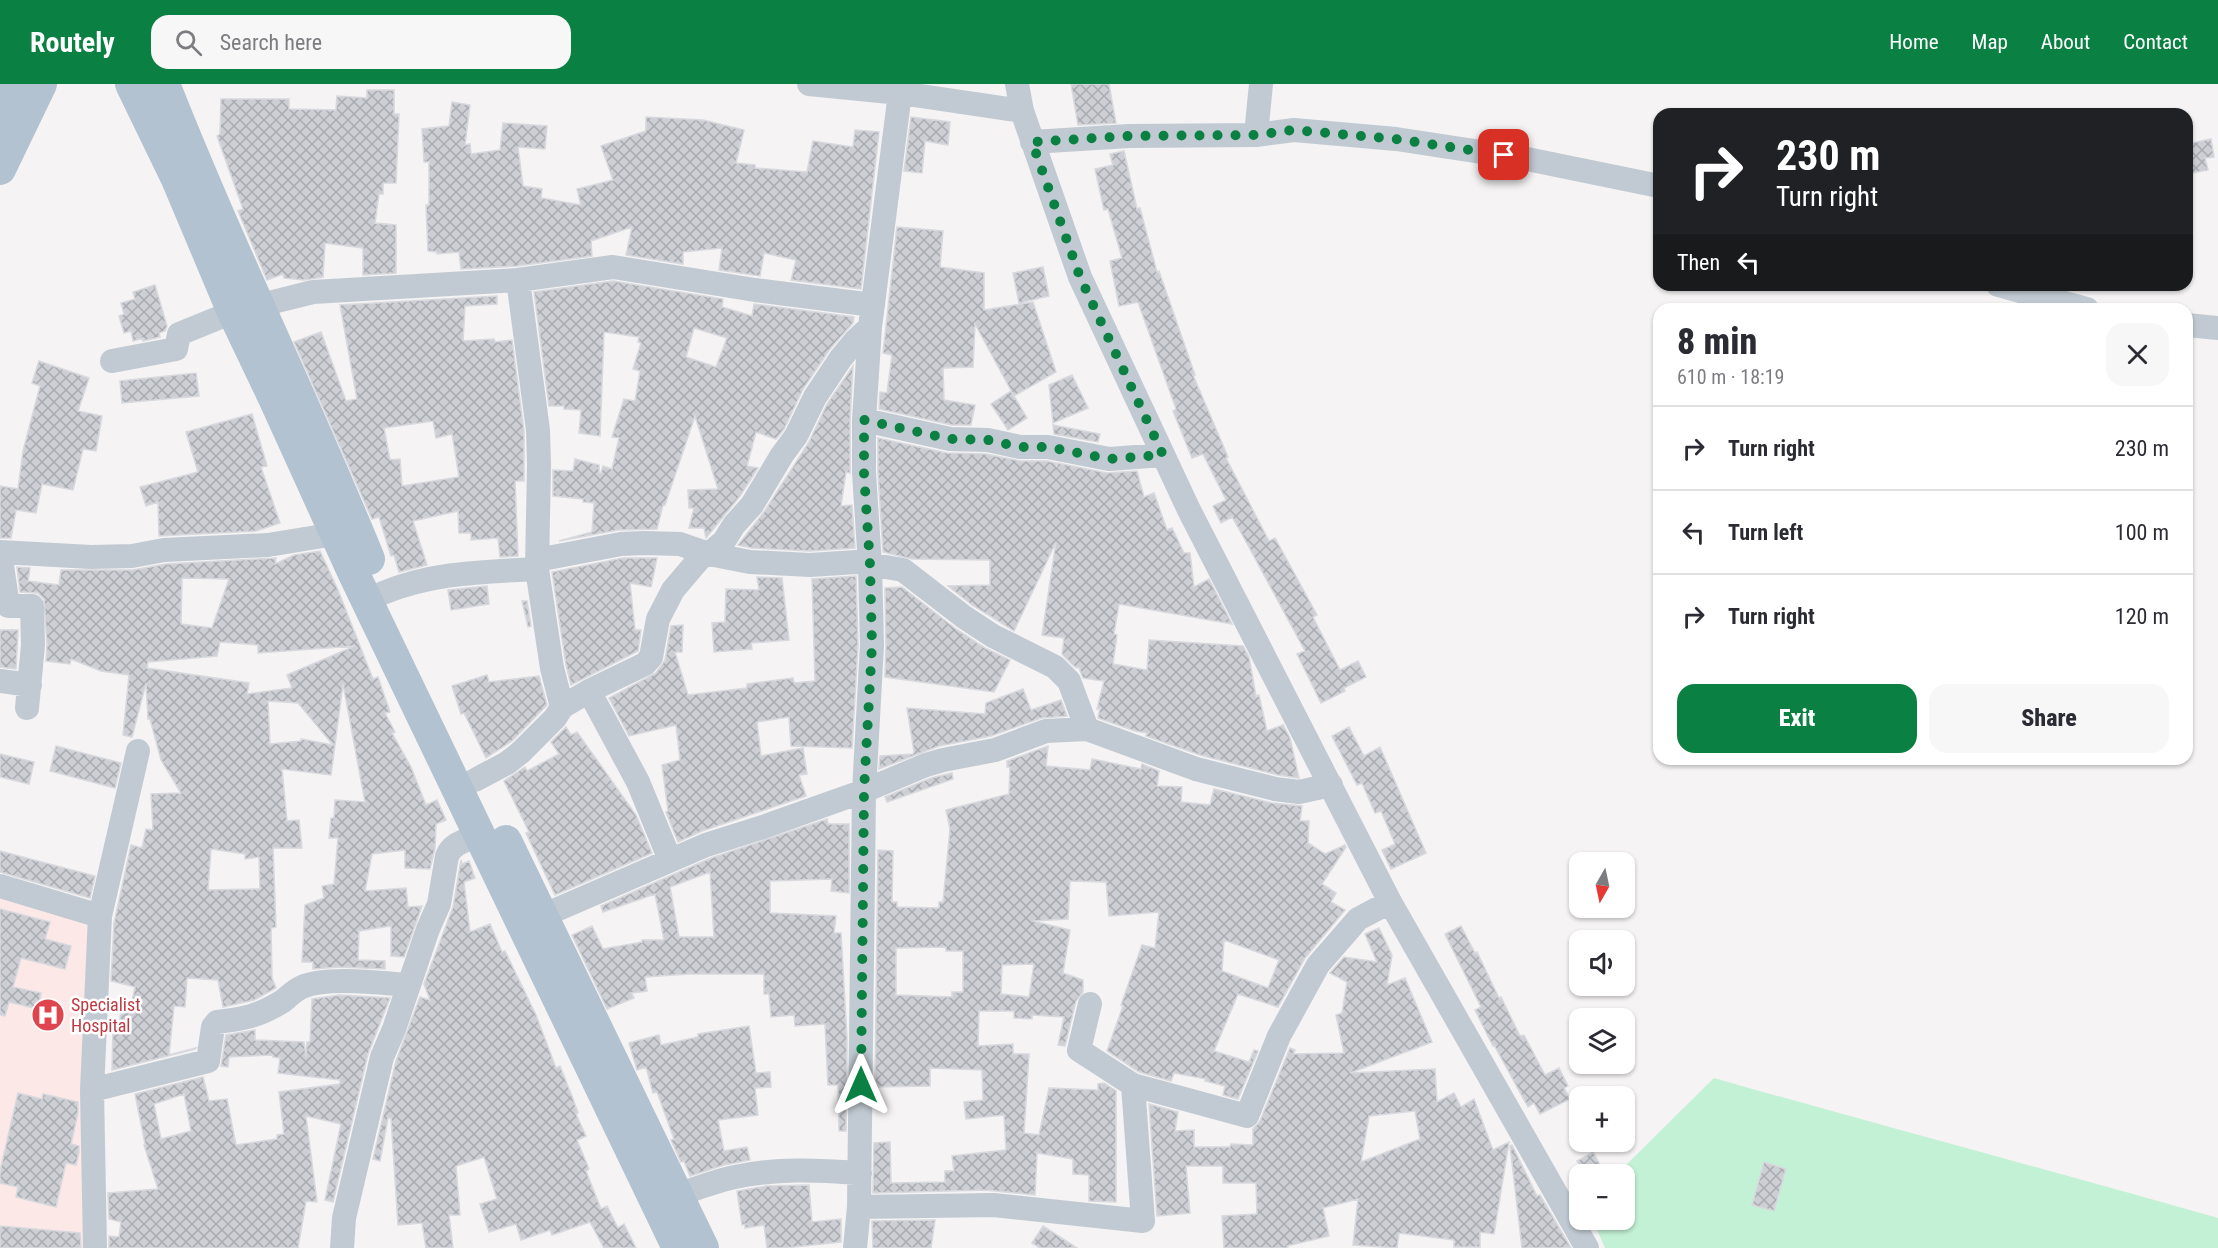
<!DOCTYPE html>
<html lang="en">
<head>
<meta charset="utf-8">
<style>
	body { margin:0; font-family:"Roboto Condensed",sans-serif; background:#f7f7f7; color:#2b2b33; height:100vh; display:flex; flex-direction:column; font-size:22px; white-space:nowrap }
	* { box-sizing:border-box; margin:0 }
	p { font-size:20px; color:#7c7c81 }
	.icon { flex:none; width:33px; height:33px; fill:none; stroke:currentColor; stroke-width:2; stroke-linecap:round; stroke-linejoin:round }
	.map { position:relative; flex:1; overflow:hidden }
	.sheet { position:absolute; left:1653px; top:219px; width:540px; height:462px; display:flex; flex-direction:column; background:#fff; border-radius:18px; box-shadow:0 2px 4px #0004 }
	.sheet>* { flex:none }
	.hud { position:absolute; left:1653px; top:24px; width:540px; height:183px; border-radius:18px; box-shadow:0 2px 4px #0004; background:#202124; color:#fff; overflow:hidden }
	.needle { width:39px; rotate:189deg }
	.controls { position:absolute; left:1569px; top:768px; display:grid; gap:12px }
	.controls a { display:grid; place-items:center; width:66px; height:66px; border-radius:12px; background:#fff; box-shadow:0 2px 4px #0004; font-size:30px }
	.pin { position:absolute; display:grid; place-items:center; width:51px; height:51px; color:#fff; margin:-26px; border-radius:12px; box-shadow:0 3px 9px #0006 }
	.me { position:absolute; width:66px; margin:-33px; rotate:0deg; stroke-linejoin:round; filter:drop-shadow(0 0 4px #0008) }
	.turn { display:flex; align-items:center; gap:21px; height:126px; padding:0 24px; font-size:27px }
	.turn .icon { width:78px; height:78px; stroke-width:2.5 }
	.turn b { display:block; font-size:42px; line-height:51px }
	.then { display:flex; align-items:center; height:57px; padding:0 24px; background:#0003; gap:12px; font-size:22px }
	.round { display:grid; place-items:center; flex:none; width:63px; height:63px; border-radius:18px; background:#f7f7f7 }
	.overview { display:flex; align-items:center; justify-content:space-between; height:102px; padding:0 24px }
	h1 { font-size:36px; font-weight:800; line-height:45px }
	.action { display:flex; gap:12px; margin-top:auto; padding:12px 24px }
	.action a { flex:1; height:69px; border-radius:18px; background:#0b8043; color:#fff; font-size:24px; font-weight:800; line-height:69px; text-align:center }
	.action a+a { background:#f7f7f7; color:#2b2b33 }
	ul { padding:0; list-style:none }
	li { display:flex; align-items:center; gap:18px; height:84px; padding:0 24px; border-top:2px solid #e1e1e2 }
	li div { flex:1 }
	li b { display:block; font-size:22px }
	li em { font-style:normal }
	header { display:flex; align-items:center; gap:36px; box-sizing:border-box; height:84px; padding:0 30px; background:#0b8043; color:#fff }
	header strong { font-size:28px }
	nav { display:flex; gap:33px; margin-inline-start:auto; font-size:21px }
	.search { width:420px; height:54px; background:#f7f7f7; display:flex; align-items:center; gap:15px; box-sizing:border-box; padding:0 21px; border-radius:18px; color:#7c7c81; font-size:22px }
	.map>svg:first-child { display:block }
</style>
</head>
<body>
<header>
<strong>Routely</strong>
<div class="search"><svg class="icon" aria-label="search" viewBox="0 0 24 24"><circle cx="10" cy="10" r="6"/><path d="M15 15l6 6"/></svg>Search here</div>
<nav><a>Home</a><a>Map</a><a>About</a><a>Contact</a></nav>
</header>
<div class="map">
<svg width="2218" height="1164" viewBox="0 0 2218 1164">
	<defs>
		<pattern id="building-cross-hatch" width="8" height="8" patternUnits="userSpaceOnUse" patternTransform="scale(1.5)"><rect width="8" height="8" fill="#cdcfd5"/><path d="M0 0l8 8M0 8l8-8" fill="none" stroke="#a8abb0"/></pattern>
	</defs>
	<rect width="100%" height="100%" fill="#f5f3f3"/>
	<path fill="#fce8e6" d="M0,812L97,839L90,1164H0Z"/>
	<path fill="#c3f1d5" d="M1714,994C1882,1042 2050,1086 2218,1134V1164H1605L1593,1136H1624V1090H1617Z"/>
	<path fill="url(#building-cross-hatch)" stroke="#d7d9de" stroke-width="1.5" fill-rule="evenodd" d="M1071,0H1109L1116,39L1078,41Z
		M367,6H394V30H399L396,99H383V110H379L375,139L396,141V189L363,191V164L325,159L323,193L304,196L284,194L283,190L267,196L238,127L243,125L217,52L220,50L221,15H289V25L336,26L337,12L367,14Z
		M452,18L470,21L465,61L470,60L471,70L500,66L503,39L547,42L545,65L518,63L523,102L542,105L541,114L581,121L577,105L613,96L601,62L646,47V33L703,36L744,46L736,79L755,81V84L807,88L813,57L853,63L855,46L879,48L861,205L791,196L796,176L764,169L760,192L719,186L722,164L683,168V180L626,171L632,143L591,157L592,172L517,182L461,185L459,168L437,170V168L428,167L426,121H429V78H424L422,45L449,42Z
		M911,33L950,38L948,61L925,57L922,89L904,87Z
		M2211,55L2214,73L2205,74L2208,86L2187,90V60Z
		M1124,67L1137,125L1140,124L1157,188L1159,187L1195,291H1193L1228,373L1226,374L1269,457L1275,454L1317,531L1313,533L1340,586L1358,577L1366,593L1344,604L1345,607L1321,619L1297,570L1305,567L1244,454L1232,433L1221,439L1213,422L1226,416L1203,370L1192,374L1173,327L1176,325L1138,218L1119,222L1110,177L1122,174L1108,125L1104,126L1095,85L1113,81L1110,70Z
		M897,143L943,147L940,183L984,189V226L1033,218L1056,288L1014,312L975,240L973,283L943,284L944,316L975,321L971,341H952L879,325L880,308L887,309L892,271L883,269Z
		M1043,183L1049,212L1019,219L1013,189Z
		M613,197L723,215L722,223L752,232L754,220L854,233L853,239L830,265L803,305L784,345L776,355L756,348L747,382L758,384L740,412L706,454L704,444H689L694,424H689L688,406L718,405L695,332L665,421H663L657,445L618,446L559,457L592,448L594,419L583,418V415L553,412V386L573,387L575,375L599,381V389H601L603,382L612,385L619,354L612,353L624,315L635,317L640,287L633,285L641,259L638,258L639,253L604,248L600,352L579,349L581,326L564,325V322H549L534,208ZM694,244L727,254L716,283L686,273Z
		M155,201L167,242L165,247L159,249L160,253L143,257V254L133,257L131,247L124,249L119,232L124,230L121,219L135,215L133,208Z
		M497,212V220L465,222L463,257L494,255L495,258L512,256L524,347V397H515L518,472L500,473L498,454L471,456V449H459L458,427L413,437L427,481L399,488L394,471L391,472L379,433L372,435L294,258L321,248L346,317L357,315L340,221ZM433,337L436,354L452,350L459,393L402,402L400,375L390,376L384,344Z
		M39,277L89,294L78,327L102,332L96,367L83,365L73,406L42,400L36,429L16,426L11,454H0V402L18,405L23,367L40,302L32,299Z
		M853,282L850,336V389L846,388L841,422L852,421L855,464L810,467L752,464L738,461L764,428L809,358L827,320Z
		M196,289L199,312L122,319L120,297Z
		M1072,291L1088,324L1053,339L1049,301Z
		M1011,307L1027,334L1008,346L991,320Z
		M252,330L267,382L261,383L280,439L256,447L159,452L158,418L146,422L140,403L198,388L186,348Z
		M1053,341L1100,350L1098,358L1054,350Z
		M878,354L947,369L986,370L1020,377H1047L1055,379L1057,383V379L1107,389L1137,387L1144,413L1154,409L1167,446L1172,444L1184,469H1190L1194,503L1209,495L1232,540L1119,520L1114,550L1117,551L1113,580L1147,586L1149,556L1243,562L1249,573L1256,612L1259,611L1267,647L1283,641L1290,654L1299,694L1278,691L1200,671L1146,652L1147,649L1135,647L1098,634L1100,624L1097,625L1104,597L1083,594L1079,584L1075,583L1062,570L1064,554L1042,551L1056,458L1014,547L972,521L948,502L990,501V476L912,475L883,468L878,389Z
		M320,467L338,506L373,595L378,593L390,628L385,629L395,648L392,649L411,683L426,721L437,716L446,736L436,740L435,764L430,785L405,784V766L372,770L365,807L406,804L408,823L422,822L404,873L391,872V842L359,847L358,876L385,877V885L340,883L313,885V878H302L305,821L324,814L322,802L334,800L338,754H329L331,734H334L335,716L365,718L343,600L331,691L282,685L287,737L299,736L302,764H273L276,843L271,844L272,894L276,904L254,916L223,923L218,896L187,894L185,923L174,922L169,971L196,964L195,965L112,986L113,945L119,946L121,925L130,927L135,903L111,897L114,839L131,761L142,764L146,745L153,746L151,710L181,709L161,676L150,635H148L146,599L132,653L123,651L129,591L101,587L71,575L70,580L46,577L47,561L44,515L38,509L20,508L17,483L30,484L28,497L59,501L61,486H133L166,480L276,474L275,480L294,471ZM182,494L229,495L212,544L181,540ZM220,558L258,561V569L355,562L287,591L292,604L247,610L249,599L147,584L148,578L217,572ZM268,617L298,619L333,661L301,655V657L270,660ZM211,765L245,770V775L259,773L260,805L208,806Z
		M623,474H657L651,503L630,499L635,546H641L638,567L571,601L566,581L552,488Z
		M856,492L858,561L852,664L791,662L789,633L757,638L761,672L803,664L807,690L799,691L806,712L702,747L678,758L666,728L668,727L662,681L680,676L676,641L629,652L609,614L656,589L665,576L671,542L683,541L682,568H675L688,611L747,604V600L793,594L794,599L815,597L812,495Z
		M757,493L782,494L789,556L751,559L752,565L714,568L712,539L725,538L726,505L759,506Z
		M487,502L489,520L451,526L448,506Z
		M902,503L956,545L985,564L1010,576L994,608L885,593L886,561L885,504Z
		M522,517H527L531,542L528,543Z
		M0,546H18L16,585L0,583Z
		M487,591L489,598L539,592L547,621L512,657L486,674L464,629L461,630L452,602Z
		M1023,605L1031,626L1061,616L1067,632L1041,634L991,652L939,662L879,685L880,672L913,670L914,668L907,624L985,630L986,619Z
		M566,643L571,651L577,648L636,731L652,769L555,811L526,749L529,748L504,697L525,683L527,687L559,670L551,658Z
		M1349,643L1364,672L1380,663L1426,769L1391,785L1382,766L1395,760L1381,727L1375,729L1362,699L1357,701L1332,652Z
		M56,662L121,679L115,704L50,687Z
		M1048,662L1046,682L1090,686L1092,675L1141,685L1142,680L1159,687L1157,702L1182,703L1181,718L1210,721L1214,705L1272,719L1302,722L1300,737H1309L1308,759L1325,770L1345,761L1346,763L1322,800L1336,809L1331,818L1345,826L1305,874L1278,923L1238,910L1214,967L1249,978L1254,966L1258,967L1238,1015L1223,1011L1225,1002L1205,997L1206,995L1174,989L1171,997L1139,988L1107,967L1123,922L1121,921L1142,861L1155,864L1159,828L1109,832L1106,798L1070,797L1068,835L1033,837L1070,846L1063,889L1083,896V908L1076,917L1065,962L1058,961L1064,933L1032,931V935L1014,934V927H979L978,962L1013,960V970H1029L1024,1049L1039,1051L1049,1004L1098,1006V1000L1104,999L1116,1007V1118L1089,1117V1091L1073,1090V1075L1037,1069L1035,1111L985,1106L873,1109L874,1059L890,1058L891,1099L945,1098V1087H954L952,1072L1006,1066L1004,1031L966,1035L964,1018L983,1016L982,986L930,984V1002L875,1003L878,766L893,767L892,818H897V823L939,824V818H943L950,745L946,726L1009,710L1010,683H1007V677ZM1224,856L1279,876L1268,904L1222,887ZM946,863V867H963V908H952V913L896,911V864ZM1034,880L1029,913L1001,910L1002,881Z
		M0,670L34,678L29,700L0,693Z
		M952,689L953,695L887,718L885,713L931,694Z
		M827,735L828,740H849V809L831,807L832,795L770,797V829L836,832L834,849H841L847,954L846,1047H839L838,1001H828L825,940L795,942L794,931L771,933L769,910H764V890H688L645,893L647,907L631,909L634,914L607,925L572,851L592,842L603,865L642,858V856H664L655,810L603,828L601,822L711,774ZM710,788L714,853H679L670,803Z
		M0,767L95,792L90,814L0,788Z
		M461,776L462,780L469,777L475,794L464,798L470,848L490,840L502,868L505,867L536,931L556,984L560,982L572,1012L578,1029L576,1030L586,1052L577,1056L589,1085L586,1087L601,1125L607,1122L618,1144L624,1140L636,1164H604L590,1138L552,1151L550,1146L521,1156L516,1140L489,1148L480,1120L497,1115L484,1073L456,1082L460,1131H449L453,1164H426L422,1139L398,1141L391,1034H388L380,1077L373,1075L396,977L420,913L430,916L424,900L453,823Z
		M0,825L50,838L45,855L71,862L65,885L21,874L13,903L41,909L38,925L9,918L5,932L0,931Z
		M1461,842L1475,869L1477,868L1499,914L1501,913L1520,952L1524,951L1545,991L1559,984L1568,1002L1564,1004L1570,1015L1540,1030L1534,1019L1528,1023L1494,961L1493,962L1475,926L1481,923L1445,850Z
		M1379,844L1392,871L1387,901L1405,894L1432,958L1350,989L1435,985L1437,1018L1454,1009L1461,1023L1474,1015L1493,1066L1509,1058L1494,1150L1480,1148V1163H1454V1156L1399,1149L1397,1164L1353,1161L1358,1115L1323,1124L1329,1152L1287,1162L1288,1164H1224L1222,1132L1257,1130L1256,1099H1223V1082H1186L1190,1129L1157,1132L1149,1020L1178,1028L1175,1047L1194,1046V1063H1230L1231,1060L1253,1061V1045L1260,1037L1290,964L1295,966L1293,970L1344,969L1336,931L1342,929L1347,898L1330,889L1344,873L1377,878L1365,850ZM1415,1027L1420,1055L1361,1078L1369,1032Z
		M340,911L390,914L368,970L333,1118L325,1116L341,1040L306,1032L317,1118L306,1117L298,1164H109V1152L119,1153L121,1138L109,1135L108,1109L158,1105L144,1061L145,1060L135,1010L203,993L209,1017L227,1015L236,1061L277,1055V1051L284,1050L279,1008L340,1000V996L278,989L280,974L273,973V971L229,973L228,983L221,982L226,951L255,946V956L304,958L306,973L307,958H310L312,915ZM184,1010L191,1047L161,1055L154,1020Z
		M749,942L756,989L770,988L771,1003L755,1004L758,1031L718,1036L724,1067L747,1063L750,1076L724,1081L690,1092L684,1077L681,1078L671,1056L674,1055L657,1008L653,1009L646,983L637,986L629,959L659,951L661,961L698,953V950Z
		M18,1009L42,1015L43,1010L78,1018V1029L71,1060L79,1062V1068L76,1081L66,1079L56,1123L16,1113L18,1103L0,1099V1087Z
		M1512,1061L1537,1112L1540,1111L1571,1164H1522L1510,1062Z
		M1593,1068L1605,1090H1585L1577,1077Z
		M1764,1078L1786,1085L1774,1127L1752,1121Z
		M809,1101L812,1138L841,1135V1158L785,1164H767L764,1141L745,1144V1140L742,1141L737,1107L767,1102Z
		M935,1136L931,1164H873L872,1137Z
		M0,1142L80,1149L81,1164H0Z
		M1043,1142L1077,1164H1040L1032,1159Z"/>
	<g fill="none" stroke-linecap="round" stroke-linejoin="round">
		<path stroke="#c1cad2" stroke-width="24" d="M809,0L900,9L1022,27
			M1017,0L1022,27L1080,193L1189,426L1390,818L1587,1164
			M1256,51L1294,46L1396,55L1527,75L1659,102
			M1032,58L1129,52L1256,51L1261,0
			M518,196L538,346L539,381L537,485L552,584L562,623
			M1998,201L2087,225
			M2187,241L2218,244
			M112,277L176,265L179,250L233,228L313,208L518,196L613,183L755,206L873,221
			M864,336L950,355L988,356L1020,363H1048L1109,375L1163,371
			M0,468L91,473L132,472L164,466L268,461L335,450
			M0,468L8,522H32L33,561L27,624
			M537,476L621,460L644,459L680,460L709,470L750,478L810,481L857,478L903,486L964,533L993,552L1055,583L1069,597L1087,645L1196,685L1275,705L1299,708L1331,701
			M383,509C434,488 483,488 537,485
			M0,597L30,601
			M589,607L638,698L670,776
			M475,696L507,679L521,668L555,634L562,623L589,607L645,580L651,573L658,535L673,506L701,473L709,470L724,457L734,441L752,421L782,371L796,352L815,313L841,274L856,256L870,243
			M0,802L100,832L92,1006L95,1164
			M100,832L138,667
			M542,832L706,761L763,743L864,707L926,681L943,676L995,666L1046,647L1087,645
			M1090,920L1079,966L1133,1001L1247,1032L1279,952L1318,881L1358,835L1390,818
			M92,1006L208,977L213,943L217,938C244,935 259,932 283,917C289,912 295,906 302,903C327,892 381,899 409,901
			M677,1111C696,1105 715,1097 735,1093C776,1084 818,1086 860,1089
			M859,1123L994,1121L1143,1137L1133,1001
			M342,1164L344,1134L382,973L394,945L428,845L439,820L447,772C452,759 467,756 479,751
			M855,1164L859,1123L864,707L872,561L870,481L864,389V336L870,243L900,9"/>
		<path stroke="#b3c2d1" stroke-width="32" d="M131,0L177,95L233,228L274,314L353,488L678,1164
			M164,0C227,160 304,315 369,475
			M0,33L15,0
			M0,85L41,0
			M506,757L703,1164"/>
	</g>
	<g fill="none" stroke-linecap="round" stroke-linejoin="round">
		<path stroke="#0b8043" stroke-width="10" stroke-dasharray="0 18" d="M861,1001L864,707L872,561L870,481L864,389V336L950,355L988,356L1020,363H1048L1109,375L1163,371L1080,193L1032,58L1129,52L1256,51L1293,46L1395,55L1504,71"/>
	</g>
	<defs>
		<g id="hospital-disc" transform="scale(1.725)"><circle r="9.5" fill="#e0444e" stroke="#fff"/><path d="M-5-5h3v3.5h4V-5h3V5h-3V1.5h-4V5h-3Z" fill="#fff"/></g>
	</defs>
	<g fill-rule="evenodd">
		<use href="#hospital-disc" x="48" y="931"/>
	</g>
	<g text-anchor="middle" stroke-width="5" stroke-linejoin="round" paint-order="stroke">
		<g font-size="18" fill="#be3a42" stroke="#fff" text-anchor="start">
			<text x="71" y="927">Specialist<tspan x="71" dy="21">Hospital</tspan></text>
		</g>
	</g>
</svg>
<div class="controls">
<a><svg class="needle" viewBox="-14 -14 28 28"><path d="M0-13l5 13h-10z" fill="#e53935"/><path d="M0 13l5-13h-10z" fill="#7c7c81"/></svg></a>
<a><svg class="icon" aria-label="sound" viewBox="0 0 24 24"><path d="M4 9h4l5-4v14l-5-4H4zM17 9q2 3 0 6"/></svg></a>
<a><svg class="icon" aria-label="layers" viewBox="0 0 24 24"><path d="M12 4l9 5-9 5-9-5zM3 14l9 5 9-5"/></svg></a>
<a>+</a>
<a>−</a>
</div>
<div class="pin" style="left:1504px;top:71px;background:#d93025"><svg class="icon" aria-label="arrive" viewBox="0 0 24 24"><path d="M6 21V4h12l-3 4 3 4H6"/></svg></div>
<svg class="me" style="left:861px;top:1001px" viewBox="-20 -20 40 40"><path d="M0-17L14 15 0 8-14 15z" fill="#0b8043" stroke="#fff" stroke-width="4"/></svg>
<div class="hud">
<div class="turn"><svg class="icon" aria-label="right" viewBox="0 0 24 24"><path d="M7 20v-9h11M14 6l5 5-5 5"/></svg><div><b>230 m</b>Turn right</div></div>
<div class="then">Then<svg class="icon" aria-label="left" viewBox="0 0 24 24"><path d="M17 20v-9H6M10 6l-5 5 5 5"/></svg></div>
</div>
<section class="sheet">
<div class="overview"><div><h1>8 min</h1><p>610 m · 18:19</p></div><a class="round"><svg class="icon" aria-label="close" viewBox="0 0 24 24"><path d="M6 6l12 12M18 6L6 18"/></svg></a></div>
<ul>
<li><svg class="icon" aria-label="right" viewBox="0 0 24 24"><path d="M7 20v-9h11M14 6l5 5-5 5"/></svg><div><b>Turn right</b></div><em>230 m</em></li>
<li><svg class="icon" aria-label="left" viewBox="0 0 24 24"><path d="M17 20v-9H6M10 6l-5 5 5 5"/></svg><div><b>Turn left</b></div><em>100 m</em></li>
<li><svg class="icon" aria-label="right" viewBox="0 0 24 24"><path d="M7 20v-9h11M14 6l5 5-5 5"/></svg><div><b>Turn right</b></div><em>120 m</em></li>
</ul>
<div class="action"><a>Exit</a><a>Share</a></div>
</section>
</div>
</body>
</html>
